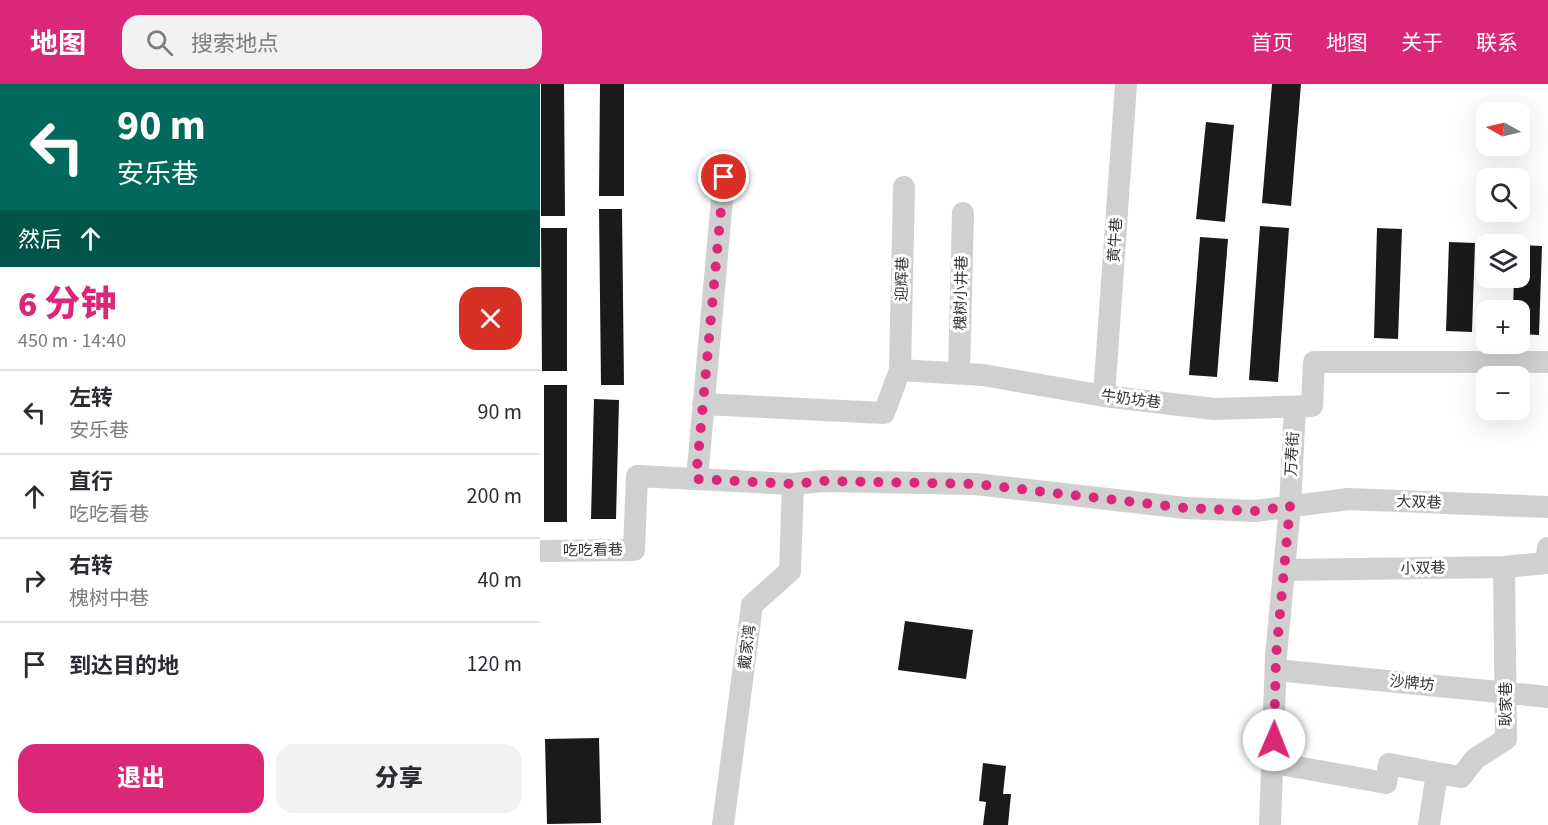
<!DOCTYPE html>
<html lang="zh">
<head>
<meta charset="utf-8">
<style>
	body { margin:0; font-family:"Source Sans 3","Noto Sans SC",sans-serif; background:#f2f2f3; color:#2b2b33; height:100vh; display:flex; flex-direction:column; font-size:22px; white-space:nowrap }
	* { box-sizing:border-box; margin:0 }
	p { font-size:20px; color:#7c7c81 }
	.icon { flex:none; width:33px; height:33px; fill:none; stroke:currentColor; stroke-width:2; stroke-linecap:round; stroke-linejoin:round }
	.map { position:relative; flex:1; overflow:hidden }
	.panel { display:flex; flex-direction:column; background:#fff; width:540px }
	.panel>* { flex:none }
	.top-card { background:#00695c; color:#fff; overflow:hidden }
	.needle { width:39px; rotate:278deg }
	.fabs { position:absolute; left:936px; top:18px; display:grid; gap:12px }
	.fabs a { display:grid; place-items:center; width:54px; height:54px; border-radius:12px; background:#fff; box-shadow:0 6px 24px #0002; font-size:30px }
	.pin { position:absolute; display:grid; place-items:center; width:51px; height:51px; color:#fff; margin:-26px; border:3px solid #fff; border-radius:50%; box-shadow:0 2px 6px #0007 }
	.me { position:absolute; width:66px; margin:-33px; rotate:1deg; stroke-linejoin:round; filter:drop-shadow(0 0 4px #0008) }
	.turn { display:flex; align-items:center; gap:21px; height:126px; padding:0 18px; font-size:27px }
	.turn .icon { width:78px; height:78px; stroke-width:2.5 }
	.turn b { display:block; font-size:42px; line-height:51px }
	.then { display:flex; align-items:center; height:57px; padding:0 18px; background:#0003; gap:12px; font-size:22px }
	.round { display:grid; place-items:center; flex:none; width:63px; height:63px; border-radius:18px; background:#f2f2f3 }
	.summary { display:flex; align-items:center; justify-content:space-between; height:102px; padding:0 18px }
	h1 { font-size:36px; font-weight:800; line-height:45px; color:#db2777 }
	.cta { display:flex; gap:12px; margin-top:auto; padding:12px 18px }
	.cta a { flex:1; height:69px; border-radius:18px; background:#db2777; color:#fff; font-size:24px; font-weight:800; line-height:69px; text-align:center }
	.cta a+a { background:#f2f2f3; color:#2b2b33 }
	ul { padding:0; list-style:none }
	li { display:flex; align-items:center; gap:18px; height:84px; padding:0 18px; border-top:2px solid #e1e1e2 }
	li div { flex:1 }
	li b { display:block; font-size:22px }
	li em { font-style:normal }
	header { display:flex; align-items:center; gap:36px; box-sizing:border-box; height:84px; padding:0 30px; background:#db2777; color:#fff }
	header strong { font-size:28px }
	nav { display:flex; gap:33px; margin-inline-start:auto; font-size:21px }
	.search { width:420px; height:54px; background:#f2f2f3; display:flex; align-items:center; gap:15px; box-sizing:border-box; padding:0 21px; border-radius:18px; color:#7c7c81; font-size:22px }
	main { display:flex; flex:1; min-height:0 }
	.map>svg:first-child { display:block }
</style>
</head>
<body>
<header>
<strong>地图</strong>
<div class="search"><svg class="icon" aria-label="search" viewBox="0 0 24 24"><circle cx="10" cy="10" r="6"/><path d="M15 15l6 6"/></svg>搜索地点</div>
<nav><a>首页</a><a>地图</a><a>关于</a><a>联系</a></nav>
</header>
<main>
<section class="panel">
<div class="top-card">
<div class="turn"><svg class="icon" aria-label="left" viewBox="0 0 24 24"><path d="M17 20v-9H6M10 6l-5 5 5 5"/></svg><div><b>90 m</b>安乐巷</div></div>
<div class="then">然后<svg class="icon" aria-label="ahead" viewBox="0 0 24 24"><path d="M12 20V5M6 11l6-6 6 6"/></svg></div>
</div>
<div class="summary"><div><h1>6 分钟</h1><p>450 m · 14:40</p></div><a class="round" style="background:#d93025;color:#fff"><svg class="icon" aria-label="close" viewBox="0 0 24 24"><path d="M6 6l12 12M18 6L6 18"/></svg></a></div>
<ul>
<li><svg class="icon" aria-label="left" viewBox="0 0 24 24"><path d="M17 20v-9H6M10 6l-5 5 5 5"/></svg><div><b>左转</b><p>安乐巷</p></div><em>90 m</em></li>
<li><svg class="icon" aria-label="ahead" viewBox="0 0 24 24"><path d="M12 20V5M6 11l6-6 6 6"/></svg><div><b>直行</b><p>吃吃看巷</p></div><em>200 m</em></li>
<li><svg class="icon" aria-label="right" viewBox="0 0 24 24"><path d="M7 20v-9h11M14 6l5 5-5 5"/></svg><div><b>右转</b><p>槐树中巷</p></div><em>40 m</em></li>
<li><svg class="icon" aria-label="arrive" viewBox="0 0 24 24"><path d="M6 21V4h12l-3 4 3 4H6"/></svg><div><b>到达目的地</b></div><em>120 m</em></li>
</ul>
<div class="cta"><a>退出</a><a>分享</a></div>
</section>
<div class="map">
<svg width="1008" height="741" viewBox="0 0 1008 741">
	<rect width="100%" height="100%" fill="#fff"/>
	<path fill="#1a1a1a" d="M1,0H24L25,132H1Z
		M60,0H84V112H59Z
		M732,0H761L751,122L722,119Z
		M666,38L694,41L685,138L656,135Z
		M59,125H82L84,301H61Z
		M720,142L749,144L738,298L709,296Z
		M1,144H27V287H2Z
		M837,144L862,145L858,255L834,254Z
		M660,153L688,155L677,293L649,291Z
		M909,158L935,159L932,248L906,247Z
		M980,161L1002,162L999,251L980,250V226H973L974,194H980Z
		M4,301H27V438H4Z
		M54,315L79,316L76,435H51Z
		M365,537L433,546L426,595L358,586Z
		M59,654L61,739L7,740L5,655Z
		M443,679L466,682L463,710H471L468,741H443L446,718L439,717Z"/>
	<g fill="none" stroke-linecap="round" stroke-linejoin="round">
		<path stroke="#d0d0d0" stroke-width="22" d="M360,286L364,103
			M419,289L423,129
			M564,312L586,0
			M163,320L344,329L360,286L443,291L564,312L674,325L772,322L774,278H1008
			M157,395L184,93
			M0,467L94,466L97,392L253,400L283,397L435,400L646,424L715,427L808,415L1008,423
			M744,486L964,483L1006,479L1008,464
			M736,586L1008,613
			M734,679L846,699L849,680L897,689
			M183,741L212,521L250,487L253,400
			M730,741L736,572L750,422L755,323
			M889,741L897,689L921,693L935,675L966,655L964,483"/>
	</g>
	<g fill="none" stroke-linecap="round" stroke-linejoin="round">
		<path stroke="#db2777" stroke-width="10" stroke-dasharray="0 18" d="M184,93L156,395L253,400L283,397L435,400L646,424L715,427L750,422L736,572L734,656"/>
	</g>
	<g text-anchor="middle" stroke-width="6" stroke-linejoin="round" paint-order="stroke">
		<g font-size="15" fill="#333" stroke="#fff">
			<text transform="translate(575 156) rotate(-86)" y="5">黄牛巷</text>
			<text transform="translate(362 195) rotate(-89)" y="5">迎辉巷</text>
			<text transform="translate(421 209) rotate(-89)" y="5">槐树小井巷</text>
			<text transform="translate(591 315) rotate(7)" y="5">牛奶坊巷</text>
			<text transform="translate(752 370) rotate(-87)" y="5">万寿街</text>
			<text transform="translate(879 418) rotate(2)" y="5">大双巷</text>
			<text transform="translate(53 466) rotate(-1)" y="5">吃吃看巷</text>
			<text transform="translate(883 484) rotate(-1)" y="5">小双巷</text>
			<text transform="translate(207 563) rotate(-83)" y="5">戴家湾</text>
			<text transform="translate(872 599) rotate(5)" y="5">沙牌坊</text>
			<text transform="translate(966 620) rotate(-90)" y="5">耿家巷</text>
		</g>
	</g>
</svg>
<div class="fabs">
<a><svg class="needle" viewBox="-14 -14 28 28"><path d="M0-13l5 13h-10z" fill="#e53935"/><path d="M0 13l5-13h-10z" fill="#7c7c81"/></svg></a>
<a><svg class="icon" aria-label="search" viewBox="0 0 24 24"><circle cx="10" cy="10" r="6"/><path d="M15 15l6 6"/></svg></a>
<a><svg class="icon" aria-label="layers" viewBox="0 0 24 24"><path d="M12 4l9 5-9 5-9-5zM3 14l9 5 9-5"/></svg></a>
<a>+</a>
<a>−</a>
</div>
<div class="pin" style="left:184px;top:93px;background:#d93025"><svg class="icon" aria-label="arrive" viewBox="0 0 24 24"><path d="M6 21V4h12l-3 4 3 4H6"/></svg></div>
<svg class="me" style="left:734px;top:656px" viewBox="-20 -20 40 40"><circle r="19" fill="#fff"/><path d="M0-13L10 11 0 6-10 11z" fill="#db2777"/></svg>
</div>
</main>
</body>
</html>
